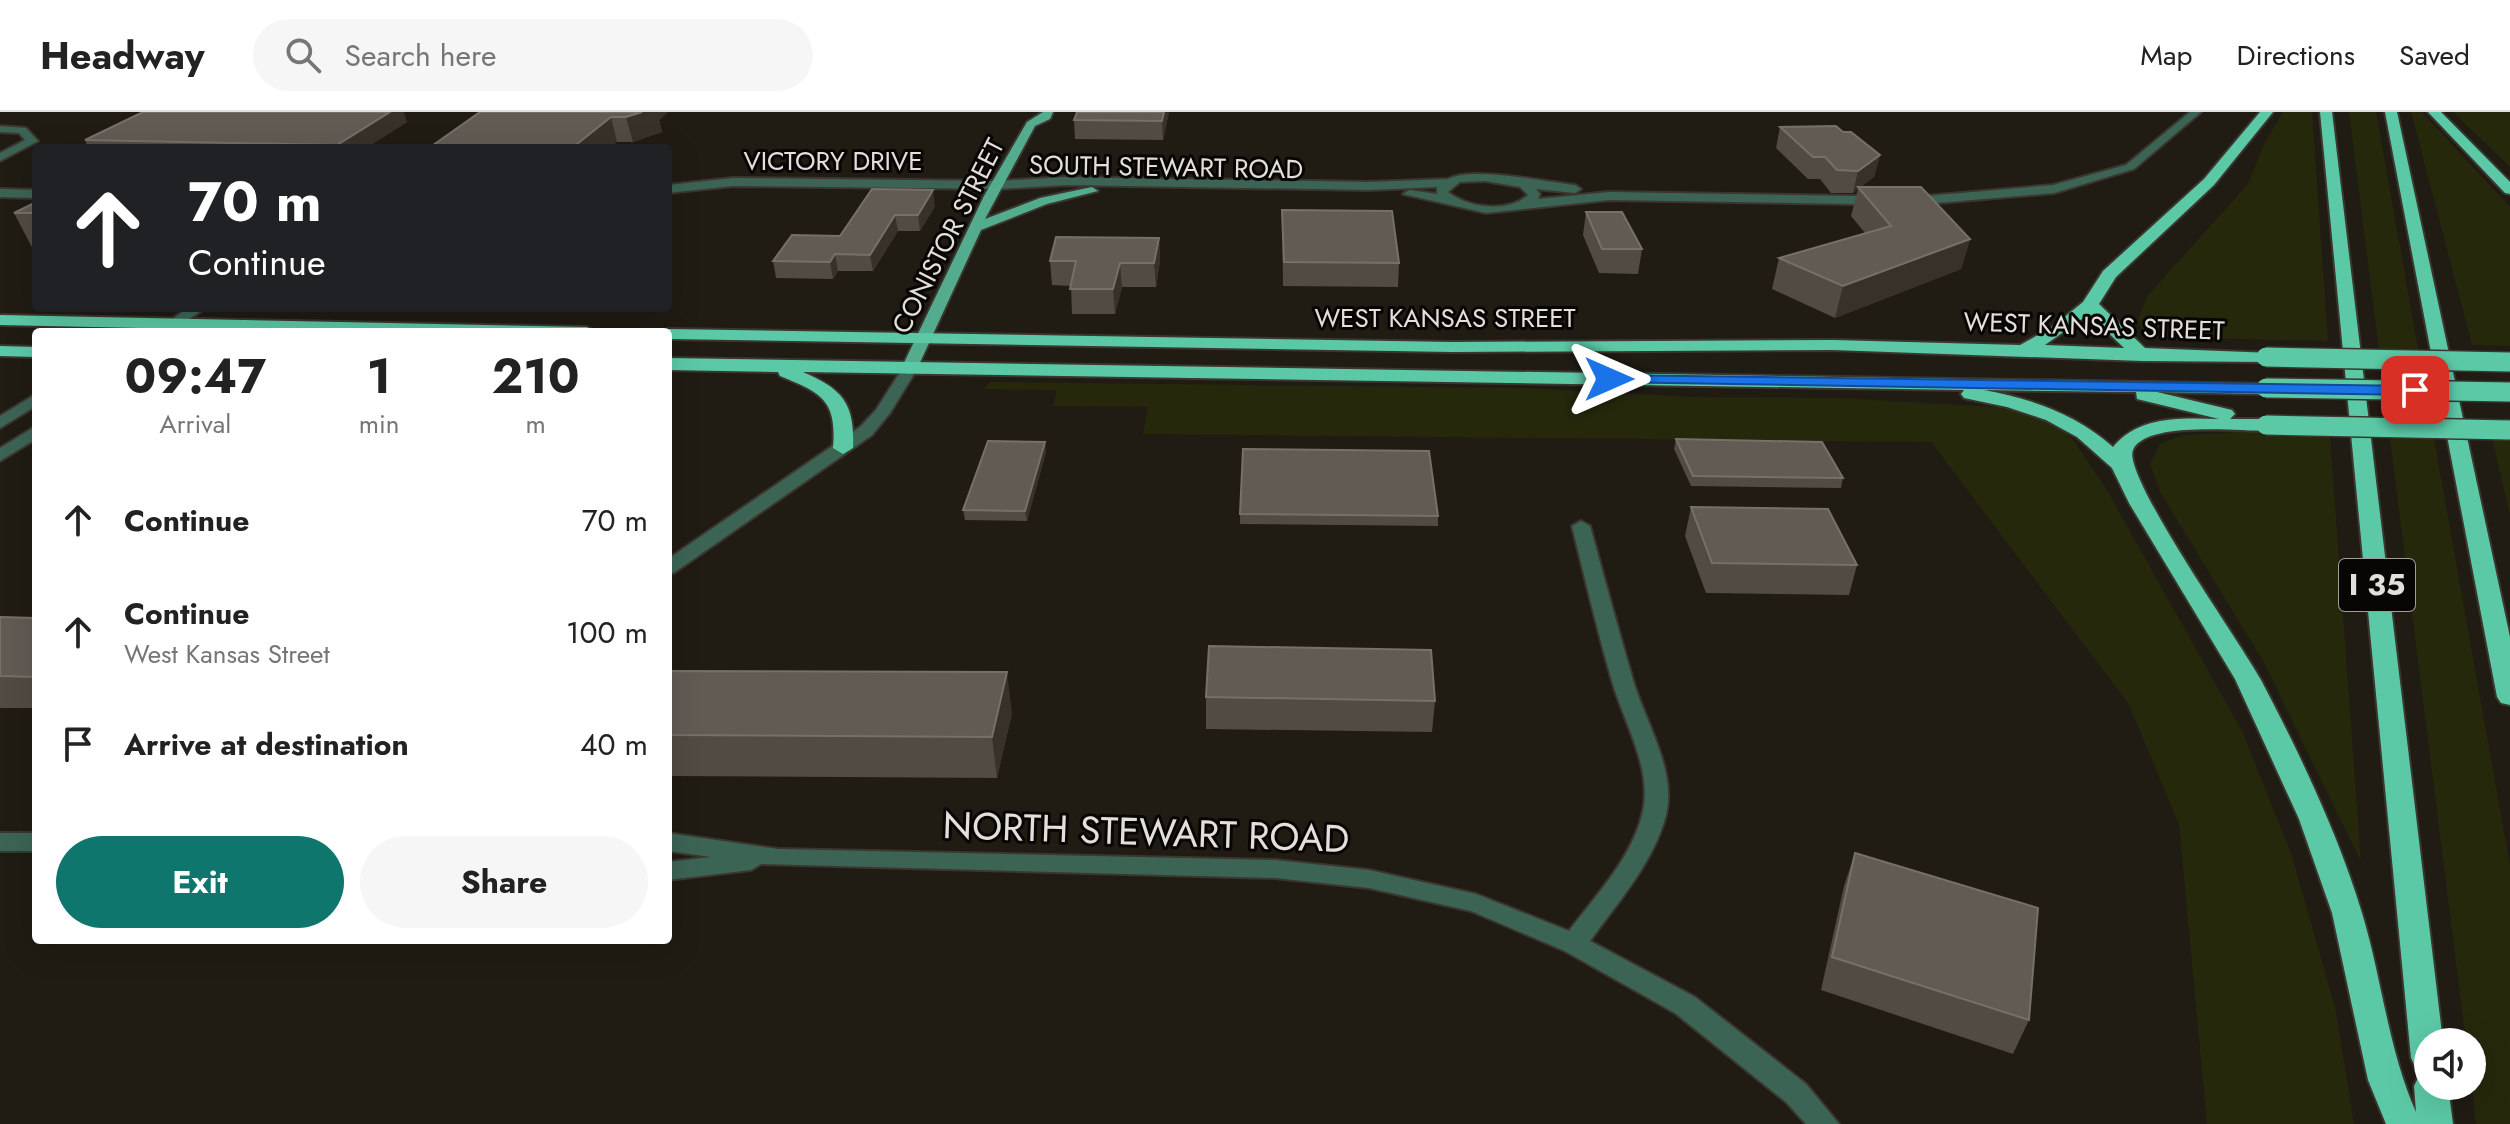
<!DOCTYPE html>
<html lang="en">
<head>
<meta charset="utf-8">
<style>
	body { margin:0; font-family:Jost,sans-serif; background:#f6f6f6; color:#222; height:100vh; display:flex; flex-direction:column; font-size:30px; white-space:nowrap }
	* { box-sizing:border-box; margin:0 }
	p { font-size:26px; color:#767676 }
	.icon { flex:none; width:44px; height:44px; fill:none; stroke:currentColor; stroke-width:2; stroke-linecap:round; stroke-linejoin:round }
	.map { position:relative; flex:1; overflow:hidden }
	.drawer { position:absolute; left:32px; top:216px; width:640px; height:616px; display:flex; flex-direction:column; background:#fff; border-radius:8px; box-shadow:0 8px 32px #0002 }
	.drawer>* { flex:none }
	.guide { position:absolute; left:32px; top:32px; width:640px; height:168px; border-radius:8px; box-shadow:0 8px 32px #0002; background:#202124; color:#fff; overflow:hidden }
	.controls { position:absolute; left:2414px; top:916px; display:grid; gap:16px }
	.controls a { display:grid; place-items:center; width:72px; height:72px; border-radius:50%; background:#fff; box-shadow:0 8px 32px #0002; font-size:40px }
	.pin { position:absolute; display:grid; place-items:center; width:68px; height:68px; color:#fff; margin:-34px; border-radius:16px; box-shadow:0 4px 12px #0006 }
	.me { position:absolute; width:88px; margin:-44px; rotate:90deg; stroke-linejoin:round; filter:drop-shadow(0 0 6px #0008) }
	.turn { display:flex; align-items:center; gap:28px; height:168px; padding:0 24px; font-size:36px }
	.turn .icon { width:104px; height:104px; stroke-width:2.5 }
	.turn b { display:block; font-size:56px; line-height:68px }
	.eta { display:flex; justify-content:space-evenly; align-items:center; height:136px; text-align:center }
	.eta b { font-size:48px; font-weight:700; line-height:56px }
	.button { display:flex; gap:16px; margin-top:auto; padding:16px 24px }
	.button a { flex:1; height:92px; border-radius:48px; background:#0f766e; color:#fff; font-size:32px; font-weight:700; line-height:92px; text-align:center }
	.button a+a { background:#f6f6f6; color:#222 }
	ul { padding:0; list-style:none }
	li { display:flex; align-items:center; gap:24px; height:112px; padding:0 24px }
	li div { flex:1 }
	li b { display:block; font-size:30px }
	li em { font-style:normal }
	header { display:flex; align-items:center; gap:48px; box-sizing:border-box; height:112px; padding:0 40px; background:#fff; border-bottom:2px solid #e0e0e0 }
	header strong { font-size:38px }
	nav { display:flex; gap:44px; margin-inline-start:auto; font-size:28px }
	.search { width:560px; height:72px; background:#f6f6f6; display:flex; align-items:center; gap:20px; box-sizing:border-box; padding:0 28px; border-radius:44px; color:#767676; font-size:30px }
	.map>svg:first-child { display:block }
</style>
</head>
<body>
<header>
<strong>Headway</strong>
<div class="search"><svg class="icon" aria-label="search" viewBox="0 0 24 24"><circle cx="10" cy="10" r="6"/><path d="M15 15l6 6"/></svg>Search here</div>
<nav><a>Map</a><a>Directions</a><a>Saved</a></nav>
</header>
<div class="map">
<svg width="2510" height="1012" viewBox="0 0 2510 1012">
	<rect width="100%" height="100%" fill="#201b13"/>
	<path fill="#26280c" d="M2283,0H2312L2328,229L2150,225L2137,210L2148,183L2248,72L2264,32Z
		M2349,0H2376L2510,754V1012H2476L2472,974V930H2466Z
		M2411,0H2422L2510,95V234L2472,233Z
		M2453,0H2510V55Z
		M990,270L1525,276L1689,285L1840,286L2011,296L2058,313L2074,329L2107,378L2242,619L2292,744L2335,895L2354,1012H2207L2179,712L2128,591L1931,330L1143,322L1148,295L1053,294L1057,278L984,277Z
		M2240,320L2330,325L2361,750L2263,549L2160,380L2150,352L2160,332L2182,323Z
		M2492,327H2510V403Z"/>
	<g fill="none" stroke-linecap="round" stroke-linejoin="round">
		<g stroke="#3b362f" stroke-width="4">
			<path id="minor" d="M2190,0H2201L2134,57L2054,81L1914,93L1609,88L1486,101L1403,82L1409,78L1437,82V75L1369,78L1066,73L998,77L733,74L668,81V73L733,66L998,69L1066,65L1369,70L1448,67C1472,54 1545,70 1575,73L1581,77L1575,81L1536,77L1540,82L1538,87L1609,80L1914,85L2053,73L2126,53ZM1485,69L1520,75L1528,83C1508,101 1468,96 1448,80L1460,70Z
				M0,14L26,16L38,29L0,49V41L25,28L19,21L0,20Z
				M0,77L36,78V86L0,85Z
				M188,196H205L171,220H154Z
				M909,252L917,257L890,301L872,323L675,460L668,462V447L860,315L876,298L904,254Z
				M36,282V294L0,316V304Z
				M36,314V327L0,349V336Z
				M1581,409L1590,414C1604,465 1618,517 1633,568C1645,610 1677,658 1666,703C1654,750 1618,790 1590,829L1695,885L1806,972L1839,1012H1806L1786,990L1675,901L1565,839L1471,799L1369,776L1275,766L761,752L751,758L668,768V750L711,745L668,739V721L778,737L1275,748L1369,758L1476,782L1569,819C1596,783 1633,745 1643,699C1652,655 1624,611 1612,569C1597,518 1585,466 1572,414Z
				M0,721H36V739H0Z"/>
		</g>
		<g stroke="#3b362f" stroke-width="4">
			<path id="major" d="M1043,0H1053L1050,7L1035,14L985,107L1040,86L1092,75L1098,79L1047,92L981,118L917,257L909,262L904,260L901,257L984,84L1027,10Z"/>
		</g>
		<g stroke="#3b362f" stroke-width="4">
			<path id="highway" d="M2260,0H2273L2214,73L2116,165L2099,192L2145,236L2272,241L2275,245L2272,249L2266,250L2143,249L1833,238L1453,240L668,227V220H661L668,217L1453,230L1833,228L2020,233L2052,215L2083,190L2103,159L2204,67ZM2089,202L2124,236L2045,233Z
				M2320,0H2332L2443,930H2428V960L2416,956L2411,946Z
				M2385,0H2397L2510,525V593L2501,591L2497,585Z
				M2428,0H2441L2510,70V82L2505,81Z
				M0,203L587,215L596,220H330L0,213Z
				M0,234L36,235V245L0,244Z
				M668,246L2273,272L2275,276L2266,282L2157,280L2232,298L2235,302L2230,307H2266L2276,313L2266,319C2239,319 2145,309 2133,338C2122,364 2243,534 2261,568C2300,642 2338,722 2362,801C2382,867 2388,937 2416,1000L2414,974L2419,964L2428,961V974H2448L2453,1012H2386L2368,968L2332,801L2299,707L2235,567L2129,391L2112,356L2077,325L2046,308L2007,295L1964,286L1961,282L1964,278L803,260C843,277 855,292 853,336L843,342L833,336C837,288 822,281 780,264L778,260L668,258ZM1984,278L2136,280L2137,287L2219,307C2182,306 2139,303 2113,335C2076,302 2032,287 1984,278Z"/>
		</g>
		<use href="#minor" fill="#3c6455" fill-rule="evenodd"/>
		<use href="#major" fill="#54ac8f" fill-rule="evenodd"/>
		<use href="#highway" fill="#5cc9a6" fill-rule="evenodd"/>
		<g stroke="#3b362f" stroke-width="22" stroke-linecap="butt">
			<path id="highway-bridge" d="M2266,245L2510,250
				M2266,276L2510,280
				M2266,313L2510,318"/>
		</g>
		<use href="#highway-bridge" stroke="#5cc9a6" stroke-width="19"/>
	</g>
	<path fill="#514b43" d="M480,0H668L659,8L662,20L633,30H617Z
		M1077,0H1169L1163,28L1075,27L1074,8Z
		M407,10L366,36H88L85,28Z
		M1780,15L1843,20L1880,43L1874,65L1860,75L1970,127L1961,157L1835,206L1772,177L1779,146L1865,121L1851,104L1858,77L1853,81H1831L1820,67H1808L1776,36Z
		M872,77L935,94L920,119H898L873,159H838L833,167L776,166L773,149L840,124Z
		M36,90V141H35L14,101Z
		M1282,98L1399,151L1398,175L1283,174Z
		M1586,100L1642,137L1638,162L1599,161L1583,123Z
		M1159,126L1160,149L1156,175H1122L1115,202H1072L1071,174L1052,173L1050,149Z
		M1676,327L1843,366L1841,376L1691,374L1674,337Z
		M1045,330L1046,340L1027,409L965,408L963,398Z
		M1691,395L1857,453L1849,483L1706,481L1685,424Z
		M1240,402L1438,404V414L1240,412Z
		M0,505L36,506V596H0Z
		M668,562L1012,601L997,666L668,664Z
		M1206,585L1435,589L1432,620L1206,617Z
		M1855,741L2029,908L2013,942L1821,878L1844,774Z"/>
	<path fill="#373129" d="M386,0H404L407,10L366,36H338L337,33Z
		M642,0H668L659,8L662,20L633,30L626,5Z
		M1164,0H1169L1163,28L1162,9Z
		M611,5L617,30L610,36H572Z
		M1880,43L1874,65L1853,81L1858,59Z
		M933,78L935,94L920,119L918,103Z
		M895,103L898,119L873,159L870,143Z
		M668,108L672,124L668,128Z
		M1159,126L1160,149L1156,175L1154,151Z
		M1970,127L1961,157L1835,206L1843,174Z
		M835,142L838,159L833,167L830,150Z
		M1120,151L1122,175L1115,202L1113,177Z
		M1045,330L1046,340L1027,409L1025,399Z
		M1007,560L1012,601L997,666L992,625Z"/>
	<path fill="#615b54" stroke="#757069" stroke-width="2" d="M143,0H390L337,33L85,28Z
		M480,0H642L626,5H611L572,36H429Z
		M1077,0H1164L1162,9L1074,8Z
		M1836,14L1843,20H1851L1880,43L1858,59L1837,58L1825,45H1813L1780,15Z
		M1858,75H1921L1970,127L1843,174L1779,146L1891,114Z
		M872,77L933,78L918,103H895L870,143L835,142L830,150L773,149L792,123L840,124Z
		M36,90V101H14Z
		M1282,98L1392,99L1399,151L1284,150Z
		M1586,100H1622L1642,137H1602Z
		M1056,125L1159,126L1154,151H1120L1113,177H1070L1076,149H1050Z
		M1676,327L1822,330L1843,366L1693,364Z
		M988,329L1045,330L1025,399L963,398Z
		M1243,337L1429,339L1438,404L1240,402Z
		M1691,395L1828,397L1857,453L1712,451Z
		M0,505L36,506V565L0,564Z
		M1209,534L1431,538L1435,589L1206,585Z
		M670,559L1007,560L992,625L668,623V562Z
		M1855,741L2038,796L2029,908L1832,845Z"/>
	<path fill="#1a73e8" stroke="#114b97" stroke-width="2" d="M1609,263L2415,274L2422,278L2415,283L1604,270L1602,267Z"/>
	<g text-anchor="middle" stroke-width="6" stroke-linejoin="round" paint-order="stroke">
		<g font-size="26" fill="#e3dfda" stroke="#080604">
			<text x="833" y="58">VICTORY DRIVE</text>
			<text transform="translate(1166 55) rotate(1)" y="9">SOUTH STEWART ROAD</text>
			<text transform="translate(948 124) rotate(-63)" y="9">CONISTOR STREET</text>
			<text x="1445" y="215">WEST KANSAS STREET</text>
			<text transform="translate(2094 214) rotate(2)" y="9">WEST KANSAS STREET</text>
		</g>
		<rect fill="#080604" stroke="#a19e9a" stroke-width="2" x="2339" y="447" width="76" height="52" rx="6"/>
		<g font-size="30" font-weight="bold" fill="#e3dfda">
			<text x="2377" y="483">I 35</text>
		</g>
		<g font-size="38" fill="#e3dfda" stroke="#080604">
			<text transform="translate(1146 720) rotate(2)" y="13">NORTH STEWART ROAD</text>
		</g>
	</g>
</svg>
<div class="controls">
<a><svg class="icon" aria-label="sound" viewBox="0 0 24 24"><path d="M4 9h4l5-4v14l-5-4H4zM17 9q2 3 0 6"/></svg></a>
</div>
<div class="pin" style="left:2415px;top:278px;background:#d93025"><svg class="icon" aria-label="arrive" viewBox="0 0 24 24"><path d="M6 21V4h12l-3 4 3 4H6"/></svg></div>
<svg class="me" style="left:1609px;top:267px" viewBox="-20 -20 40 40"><path d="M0-17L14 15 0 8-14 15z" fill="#1a73e8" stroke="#fff" stroke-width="4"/></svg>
<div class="guide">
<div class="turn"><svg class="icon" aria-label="ahead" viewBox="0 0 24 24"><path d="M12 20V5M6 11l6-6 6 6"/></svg><div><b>70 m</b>Continue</div></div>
</div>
<section class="drawer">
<div class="eta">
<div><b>09:47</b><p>Arrival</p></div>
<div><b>1</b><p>min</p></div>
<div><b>210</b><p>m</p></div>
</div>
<ul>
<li><svg class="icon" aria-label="ahead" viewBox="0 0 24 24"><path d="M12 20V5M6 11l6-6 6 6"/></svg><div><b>Continue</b></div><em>70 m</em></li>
<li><svg class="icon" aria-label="ahead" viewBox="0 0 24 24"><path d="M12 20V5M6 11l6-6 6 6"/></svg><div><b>Continue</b><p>West Kansas Street</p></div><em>100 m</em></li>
<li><svg class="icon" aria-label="arrive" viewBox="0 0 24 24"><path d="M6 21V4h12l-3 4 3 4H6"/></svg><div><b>Arrive at destination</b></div><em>40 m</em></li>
</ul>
<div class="button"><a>Exit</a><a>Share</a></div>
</section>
</div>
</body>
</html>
